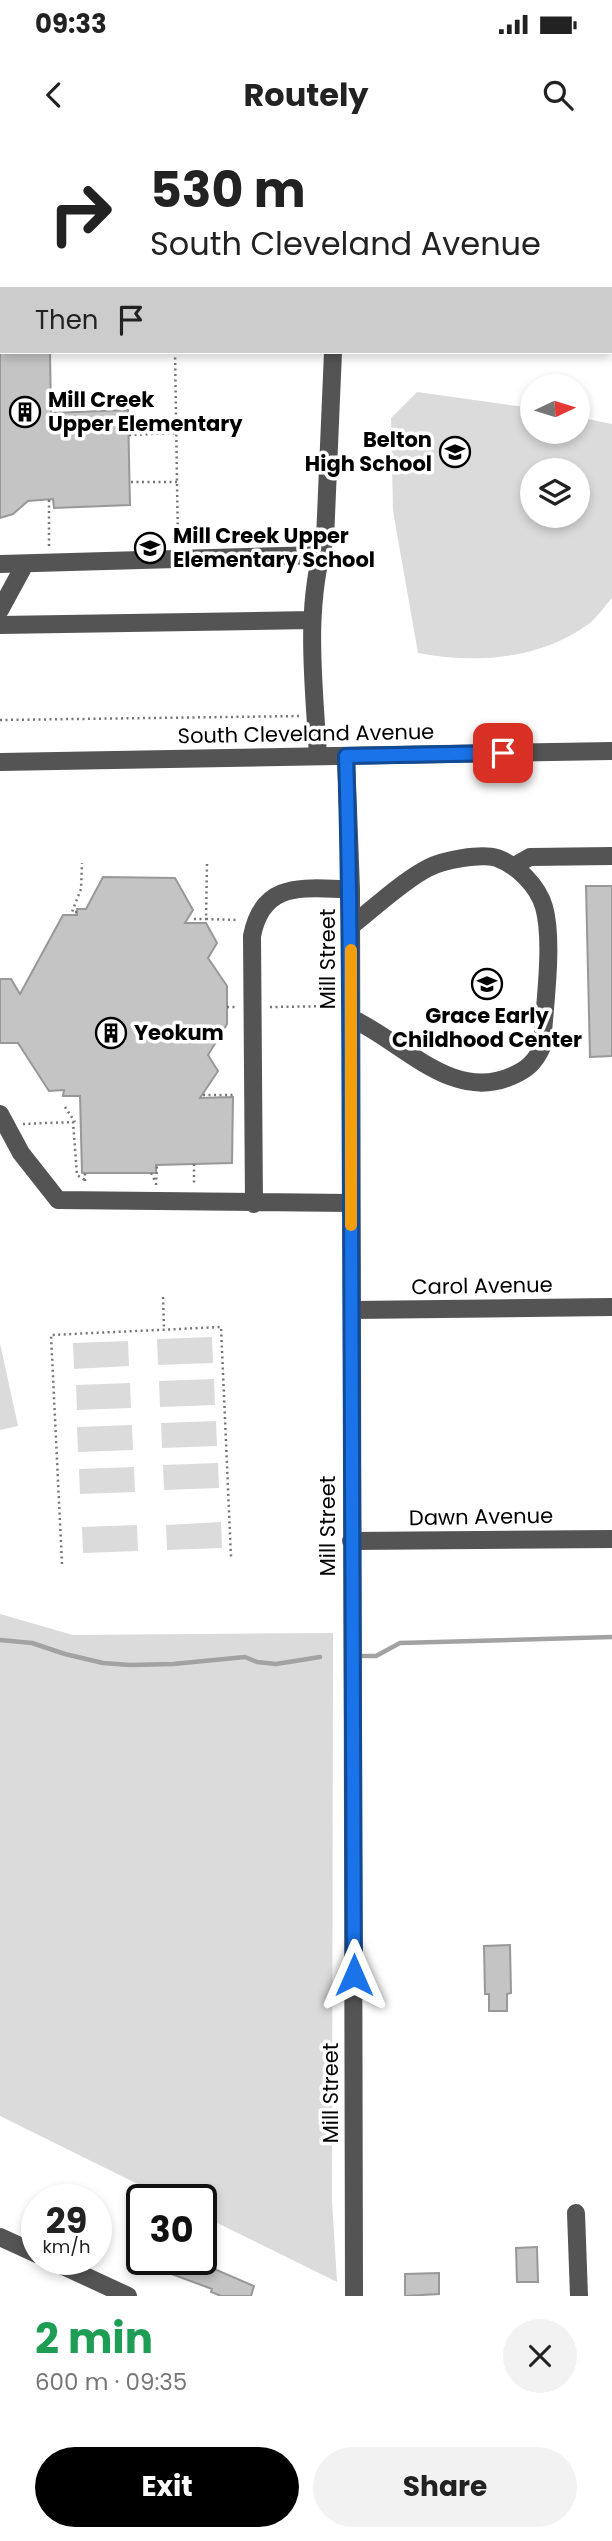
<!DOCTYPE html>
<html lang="en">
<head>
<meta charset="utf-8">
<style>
	body { margin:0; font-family:Poppins,sans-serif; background:#f2f2f2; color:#222; height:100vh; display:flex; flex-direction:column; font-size:26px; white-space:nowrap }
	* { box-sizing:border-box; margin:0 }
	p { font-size:23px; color:#767676 }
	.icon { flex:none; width:38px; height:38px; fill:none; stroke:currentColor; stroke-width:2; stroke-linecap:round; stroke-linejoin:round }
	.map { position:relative; height:2156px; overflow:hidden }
	.side { display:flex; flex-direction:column; background:#fff; flex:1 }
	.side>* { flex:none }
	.banner { position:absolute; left:0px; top:0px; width:612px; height:214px; box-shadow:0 4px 10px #0003; background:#fff; color:#222; overflow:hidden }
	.needle { width:46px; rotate:86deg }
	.buttons { position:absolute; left:520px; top:234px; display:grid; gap:14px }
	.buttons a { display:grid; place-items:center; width:70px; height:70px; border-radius:50%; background:#fff; box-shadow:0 4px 10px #0003; font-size:35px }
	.speed { position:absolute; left:21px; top:2044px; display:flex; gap:14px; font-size:35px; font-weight:700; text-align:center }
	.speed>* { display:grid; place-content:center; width:91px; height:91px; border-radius:50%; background:#fff; box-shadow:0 4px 10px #0003; line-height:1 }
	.speed small { font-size:18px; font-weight:400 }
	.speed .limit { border:4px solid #111; border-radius:10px; background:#fff; color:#111 }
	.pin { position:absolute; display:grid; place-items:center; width:60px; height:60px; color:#fff; margin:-30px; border-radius:14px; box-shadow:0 4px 10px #0006 }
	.me { position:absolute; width:77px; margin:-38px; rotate:0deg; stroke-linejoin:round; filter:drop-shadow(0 0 5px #0008) }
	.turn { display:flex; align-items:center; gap:24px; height:147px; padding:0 35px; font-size:32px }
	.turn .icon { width:91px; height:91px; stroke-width:2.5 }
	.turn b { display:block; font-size:49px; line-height:60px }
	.then { display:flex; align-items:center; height:66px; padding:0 35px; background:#0003; gap:14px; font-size:26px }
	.round { display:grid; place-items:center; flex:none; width:74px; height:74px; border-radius:37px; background:#f2f2f2 }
	.summary { display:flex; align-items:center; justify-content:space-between; height:119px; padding:0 35px }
	h1 { font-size:42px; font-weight:700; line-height:52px; color:#1e9e55 }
	.action { display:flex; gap:14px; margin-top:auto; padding:14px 35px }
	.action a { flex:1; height:80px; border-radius:42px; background:#000; color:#fff; font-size:28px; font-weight:700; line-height:80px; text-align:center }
	.action a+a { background:#f2f2f2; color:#222 }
	.status { display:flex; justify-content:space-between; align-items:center; height:49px; padding:0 35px; background:#fff; direction:ltr }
	.status svg { height:19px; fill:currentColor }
	header { display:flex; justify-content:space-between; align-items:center; height:91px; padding:0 35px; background:#fff; font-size:32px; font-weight:700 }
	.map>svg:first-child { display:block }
</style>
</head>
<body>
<div class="status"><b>09:33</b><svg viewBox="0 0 49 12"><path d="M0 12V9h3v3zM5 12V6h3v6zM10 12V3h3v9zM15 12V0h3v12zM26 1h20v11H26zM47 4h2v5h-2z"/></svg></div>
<header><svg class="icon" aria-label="back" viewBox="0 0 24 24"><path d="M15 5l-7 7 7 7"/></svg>Routely<svg class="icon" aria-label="search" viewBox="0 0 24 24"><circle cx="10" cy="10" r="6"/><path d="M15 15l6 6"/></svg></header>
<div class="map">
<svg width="612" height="2156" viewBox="0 0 612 2156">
	<rect width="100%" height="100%" fill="#fff"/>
	<path fill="#dbdbdb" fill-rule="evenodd" d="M417,252L532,268V292H578V277L612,284V458C605,466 598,476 590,483C540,520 476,524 418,513L393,371L391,278ZM532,331H578V376H532Z
		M212,1197L213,1223L158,1225L157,1199Z
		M128,1201L129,1226L74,1229L73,1203Z
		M0,1203L18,1286L0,1290Z
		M214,1239L215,1265L160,1267L159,1241Z
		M130,1243L131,1268L77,1270L76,1245Z
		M216,1281L217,1306L162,1308L161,1283Z
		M132,1285L133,1310L78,1312L77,1287Z
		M218,1323L219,1348L164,1350L163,1325Z
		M134,1327L135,1352L80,1354L79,1329Z
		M221,1382L222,1408L167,1410L166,1385Z
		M137,1385L138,1411L83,1413L82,1387Z
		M0,1474L73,1495L333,1493L332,2061L337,2142L201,2075V2060H170L0,1976Z"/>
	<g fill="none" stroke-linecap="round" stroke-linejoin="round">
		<path stroke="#a2a2a2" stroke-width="4.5" d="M0,1500L32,1503L65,1514L103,1523L130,1525L173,1524L245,1517L257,1522L276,1524L320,1517
			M362,1516H376L400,1503L612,1497"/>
	</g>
	<path fill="#c4c4c4" stroke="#989898" stroke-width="2" d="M0,212H50L51,273L128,270L130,365L54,368L53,359L28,361L13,374L0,378Z
		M103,737L175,738L193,770L185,783H206L217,803L208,818L227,846V884L208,915L218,931L200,958L233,957L232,1023L156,1025V1033H82L80,956H63L64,950L49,951L18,903H0V839H11L20,854L63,775H77V769H86Z
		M586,746H612V916L590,917Z
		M510,1805L511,1853L507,1854V1871H489V1854H485L484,1806Z
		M537,2107L538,2142H517L516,2108Z
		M170,2119H191L254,2146L251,2156H221L211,2152L212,2149L166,2132Z
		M439,2133V2154L405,2156V2134Z"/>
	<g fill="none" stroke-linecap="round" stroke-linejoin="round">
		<path stroke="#767676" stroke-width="2.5" stroke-dasharray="2 3.5" stroke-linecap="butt" d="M175,212L178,404
			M129,295L176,293
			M131,342H177
			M49,360V406
			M0,580L301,576
			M207,724L206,779L238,780
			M77,772H72L81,749L82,723
			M194,779H206
			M227,867H236
			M270,867L336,866
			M203,955H236
			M65,967L75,982
			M23,984L73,982L77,1035L85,1040
			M194,1024V1045
			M151,1033L155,1041
			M85,1041V1033
			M156,1045L157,1025
			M163,1157L164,1188
			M62,1424L51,1195L221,1187L231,1417"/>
		<path stroke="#545454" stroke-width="18" d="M565,2V0
			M611,182H612
			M0,424L320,415
			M0,470L25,424
			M0,485L311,480
			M318,616C314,543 304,470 325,399L333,212
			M346,616L351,749L354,2156
			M0,622L612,611
			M514,726L530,717L612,716
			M351,786C373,769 404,740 428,728C443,720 481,713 497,718C517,725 538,746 544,767C554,802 544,869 542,907C535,922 528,929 512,936C452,963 402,901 351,878
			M0,974L21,1013L58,1060L351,1063
			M254,1064L252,796C263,739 305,749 351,749
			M353,1170L612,1167
			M351,1401L612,1399
			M576,2073L579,2156
			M0,2097L37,2114
			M48,2119L128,2156"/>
	</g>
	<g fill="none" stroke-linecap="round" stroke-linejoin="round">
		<g stroke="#114b97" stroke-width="18">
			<path id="route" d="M354,1835C352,1577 352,1320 351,1063C350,914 351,765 346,616L503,613"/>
		</g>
		<use href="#route" stroke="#1a73e8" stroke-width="12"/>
		<path stroke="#f59e0b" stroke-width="12" d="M351,810V1085"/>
	</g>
	<defs>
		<g id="building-ring" transform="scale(1.575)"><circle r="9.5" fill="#fff" stroke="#000" stroke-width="1.5"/><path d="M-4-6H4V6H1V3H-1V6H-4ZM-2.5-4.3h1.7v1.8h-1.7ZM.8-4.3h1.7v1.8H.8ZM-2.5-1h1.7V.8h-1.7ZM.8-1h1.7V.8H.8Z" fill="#000"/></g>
		<g id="school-ring" transform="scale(1.575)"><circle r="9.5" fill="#fff" stroke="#000" stroke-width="1.5"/><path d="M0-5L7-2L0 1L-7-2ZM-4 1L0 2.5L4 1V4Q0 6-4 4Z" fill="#000"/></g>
	</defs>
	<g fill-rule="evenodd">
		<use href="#building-ring" x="25" y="272"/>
		<use href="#school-ring" x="455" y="312"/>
		<use href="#school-ring" x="150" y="408"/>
		<use href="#school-ring" x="487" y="844"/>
		<use href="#building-ring" x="111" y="893"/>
	</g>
	<g text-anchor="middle" stroke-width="7" stroke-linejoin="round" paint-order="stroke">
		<g font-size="21" font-weight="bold" fill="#000" stroke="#fff" text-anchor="start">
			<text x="48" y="267">Mill Creek<tspan x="48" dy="24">Upper Elementary</tspan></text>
			<text x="432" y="307" text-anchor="end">Belton<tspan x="432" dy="24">High School</tspan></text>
			<text x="173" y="403">Mill Creek Upper<tspan x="173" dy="24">Elementary School</tspan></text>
			<text x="487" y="883" text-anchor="middle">Grace Early<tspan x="487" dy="24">Childhood Center</tspan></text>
			<text x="134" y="900">Yeokum</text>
		</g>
		<g font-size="21" fill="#000" stroke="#fff">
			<text transform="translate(306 594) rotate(-1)" y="7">South Cleveland Avenue</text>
			<text transform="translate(328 819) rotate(-90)" y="7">Mill Street</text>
			<text transform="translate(482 1146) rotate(-1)" y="7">Carol Avenue</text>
			<text transform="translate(481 1377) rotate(-1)" y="7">Dawn Avenue</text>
			<text transform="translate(328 1386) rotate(-90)" y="7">Mill Street</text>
			<text transform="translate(331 1953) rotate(-90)" y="7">Mill Street</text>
		</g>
	</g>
</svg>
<div class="buttons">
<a><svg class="needle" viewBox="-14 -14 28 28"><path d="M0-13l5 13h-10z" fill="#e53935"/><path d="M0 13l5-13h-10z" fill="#767676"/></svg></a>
<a><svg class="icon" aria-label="layers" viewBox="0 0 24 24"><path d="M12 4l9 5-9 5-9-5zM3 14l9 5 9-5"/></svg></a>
</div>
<div class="speed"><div>29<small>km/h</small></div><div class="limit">30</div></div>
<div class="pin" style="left:503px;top:613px;background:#d93025"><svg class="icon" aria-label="arrive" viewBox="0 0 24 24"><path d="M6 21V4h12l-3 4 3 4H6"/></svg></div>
<svg class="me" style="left:354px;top:1835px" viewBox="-20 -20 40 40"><path d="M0-17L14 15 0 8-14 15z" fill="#1a73e8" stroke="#fff" stroke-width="4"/></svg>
<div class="banner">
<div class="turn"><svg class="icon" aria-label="right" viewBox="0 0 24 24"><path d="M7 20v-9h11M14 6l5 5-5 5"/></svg><div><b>530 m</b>South Cleveland Avenue</div></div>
<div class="then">Then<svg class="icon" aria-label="arrive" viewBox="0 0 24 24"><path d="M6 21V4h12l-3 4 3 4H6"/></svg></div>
</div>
</div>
<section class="side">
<div class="summary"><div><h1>2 min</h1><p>600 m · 09:35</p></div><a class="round"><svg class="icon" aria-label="close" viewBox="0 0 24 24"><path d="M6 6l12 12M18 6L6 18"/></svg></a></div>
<div class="action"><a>Exit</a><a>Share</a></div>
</section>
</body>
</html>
